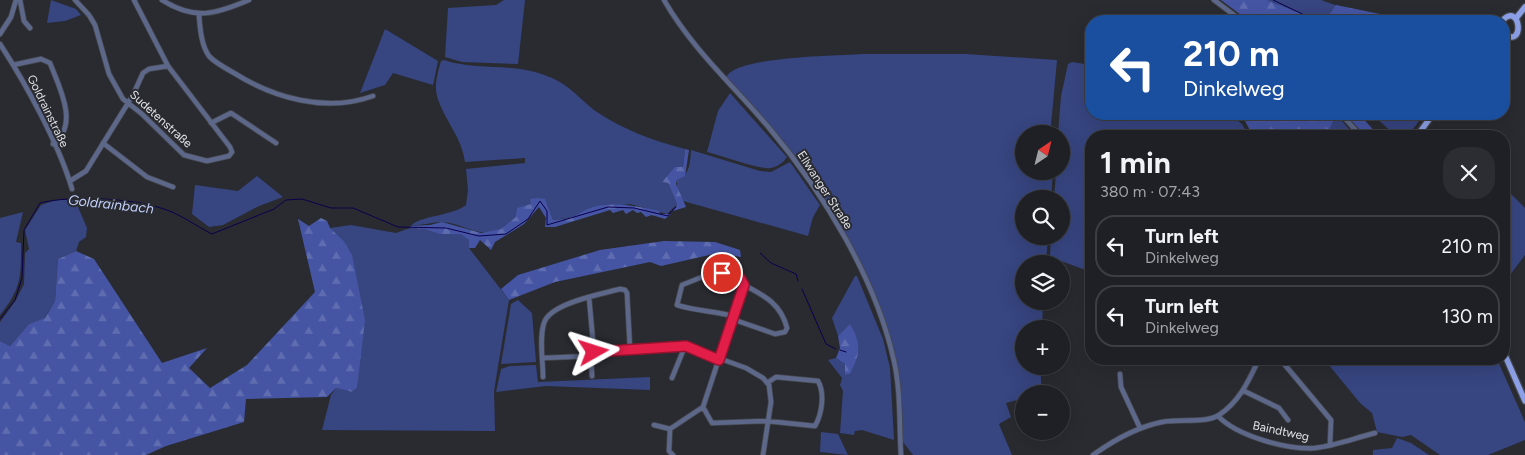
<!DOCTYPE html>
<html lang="en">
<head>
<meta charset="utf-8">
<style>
	body { margin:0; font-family:Figtree,sans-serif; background:#2c2d32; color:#f1f3f6; height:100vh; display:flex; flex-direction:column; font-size:19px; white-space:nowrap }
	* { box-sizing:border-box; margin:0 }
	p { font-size:16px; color:#a1a3a7 }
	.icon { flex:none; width:28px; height:28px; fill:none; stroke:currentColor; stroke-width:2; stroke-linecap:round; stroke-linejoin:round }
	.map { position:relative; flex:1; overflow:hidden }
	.side { position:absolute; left:1085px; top:130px; width:425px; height:235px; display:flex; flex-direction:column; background:#1f2025; border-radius:20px; box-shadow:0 5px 20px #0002,0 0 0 1px #3c3e42 }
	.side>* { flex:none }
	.guide { position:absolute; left:1085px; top:15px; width:425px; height:105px; border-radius:20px; box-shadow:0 5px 20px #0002,0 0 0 1px #3c3e42; background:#1a4fa0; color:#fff; overflow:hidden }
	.needle { width:32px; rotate:35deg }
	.controls { position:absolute; left:1015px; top:125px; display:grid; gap:10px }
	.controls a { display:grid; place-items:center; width:55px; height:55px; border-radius:50%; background:#1f2025; box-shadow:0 5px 20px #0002,0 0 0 1px #3c3e42; font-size:25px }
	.pin { position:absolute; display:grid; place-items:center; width:42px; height:42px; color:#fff; margin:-21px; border:2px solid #fff; border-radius:50%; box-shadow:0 1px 5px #0007 }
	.me { position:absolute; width:55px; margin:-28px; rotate:84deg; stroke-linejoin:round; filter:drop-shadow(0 0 4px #0008) }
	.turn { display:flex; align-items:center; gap:18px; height:105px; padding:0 15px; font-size:22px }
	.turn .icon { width:65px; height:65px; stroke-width:2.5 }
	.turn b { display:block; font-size:35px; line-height:42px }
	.round { display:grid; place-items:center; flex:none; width:52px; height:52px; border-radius:20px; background:#2c2d32 }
	.headline { display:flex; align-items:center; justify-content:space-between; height:85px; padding:0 15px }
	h1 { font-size:30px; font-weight:700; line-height:38px }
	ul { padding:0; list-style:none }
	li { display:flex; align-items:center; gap:15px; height:62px; margin:0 10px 8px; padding:0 5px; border:2px solid #3c3e42; border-radius:20px }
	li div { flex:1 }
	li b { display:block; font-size:19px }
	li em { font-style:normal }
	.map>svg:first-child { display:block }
</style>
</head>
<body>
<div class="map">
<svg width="1525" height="455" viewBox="0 0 1525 455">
	<defs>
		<pattern id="forest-firs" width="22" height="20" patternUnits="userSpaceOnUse" patternTransform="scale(1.25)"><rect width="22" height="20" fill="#4555a4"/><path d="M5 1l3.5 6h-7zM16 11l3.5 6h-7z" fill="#5f6db0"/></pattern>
	</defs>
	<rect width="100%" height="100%" fill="#292b31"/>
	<path fill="#374580" d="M51,0L76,9L81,15L65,21L47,23Z
		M504,0H525L518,64L462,62L445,57L448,8L496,5Z
		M1222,0H1321L1341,7L1337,21H1246V16Z
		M385,29L438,61L433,85L393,73L385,85L360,93Z
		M862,54H966L1057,60L1051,125L1055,128V134H1024V171H1053L1051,199H1024V236H1048L1046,264H1024V301H1043L1042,329H1024V366H1040L1042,393L1024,394V398L1006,403L1011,417L999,424L1012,455H913L903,442L899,376L881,312L833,214L813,178L726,77C738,56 837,56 862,54Z
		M444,60C480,72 514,61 552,78C569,85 580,99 594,110C621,129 654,141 685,149L683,167L662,182L668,183L677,204L667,214L630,204L589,209L573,217L553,220L545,200C525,206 514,225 499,230C475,238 464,223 442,222C435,222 421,225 411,226C418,216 452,216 466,205L468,190L466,169L525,163V158L465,162C462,137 444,120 437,96C434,85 438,72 441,61Z
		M1072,62L1091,65V114H1229L1242,124L1249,136H1091V272L1053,258L1050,255L1051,236H1061V199H1054L1056,171H1061V134H1058L1061,96L1068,64Z
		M730,93L787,157C784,162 777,167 771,168C760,170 720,155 707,152L718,111Z
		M1336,114L1355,136H1327Z
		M1372,114H1424L1408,136H1396Z
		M691,150L760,171L771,172L790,162L820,205L813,217L808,236L683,201L677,190V180C690,174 690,164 691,150Z
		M257,176L283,197L259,206L223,225L209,227L192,214L195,185L238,191Z
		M1504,187L1525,208V255L1504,283Z
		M56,200H75L87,228L86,237L79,242L76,251L58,259L55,301L44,319L29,324L10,346L0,341V322L16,300L24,284L25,253L29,249L25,230L41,205Z
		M23,212L16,242L21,243C21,276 22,288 0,315V218Z
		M351,225L396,233L410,228L424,229L439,234H462L469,240V248L509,300L494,391L495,431L322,430L331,395L336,388L352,392L357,388L360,354L343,240L330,228Z
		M855,276H857L883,339L890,368L894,440L862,430L855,431L854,435L840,433L843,391L840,385L842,378L828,360L836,358L845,364V375L850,374L851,325L838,336L832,318Z
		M518,300L532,313L536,362L501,364L511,304Z
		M1324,359H1497L1525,422V440L1488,455H1440L1411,435L1402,437L1377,432L1372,413L1360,403Z
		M536,365L538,382L650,377V390L546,386L496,392L501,369L510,366Z
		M821,432L838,434L848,455L820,452Z
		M1397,438L1411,443L1429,455H1373V450L1392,448Z"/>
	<path fill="url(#forest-firs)" d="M1221,0H1266L1319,21H1249Z
		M1336,5L1414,21H1325Z
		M1250,114H1336L1327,136H1253L1245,121Z
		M1345,114H1359L1379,136H1366Z
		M685,149L689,150L685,176L677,180L676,184L686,207L673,211L677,204L668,183L662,182L675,167H683Z
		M538,198L545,199L553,220C559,219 566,219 572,217C578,215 584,210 590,208C613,201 636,206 659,211L660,214H671L665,219L652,215L646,217L641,212L637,213L633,210L626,214L623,210L613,213L610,210L555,227H545L546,218L539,207L524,224L495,242L491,250L480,240L475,248H469V240L461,234H439L424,229L410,228L411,226L430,225L442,222L481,233L501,229L516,217L517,208L531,204L530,199Z
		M321,218L327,221L330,228L343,240L352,255L365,320L357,388L352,392L336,388L327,397L246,399L244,422L166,446L146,455H0V341L10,346L29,324L45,318L55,301L58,259L76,251L94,259L162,363L207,348L189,368L210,388L247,365L315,292L298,219L309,226Z
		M664,241L715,242L740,250L741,257L718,253L661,266L650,262L555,282L509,300L501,289L518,275L600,250Z
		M850,324C862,345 860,354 850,374L845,375V364L836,358L840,348L838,336Z"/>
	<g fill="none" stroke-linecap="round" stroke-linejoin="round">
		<path stroke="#0a004d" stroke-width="1" d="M1273,0L1317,21
			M672,211L676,207
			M760,253L771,263L796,274L798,281
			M802,289L826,344L836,349
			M0,319L15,300L22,278L24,230L40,203C72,195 132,198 164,209C180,214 196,226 212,234L274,209L286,200L302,199L331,208H353L398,227L446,228L479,236L506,234L528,219L540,201L547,211V225L608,207L634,208L668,216L671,212
			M840,350L846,352"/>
		<g stroke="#46484e" stroke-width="6">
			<path id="minor" d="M20,0L24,21L30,28
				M75,0L89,15L95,25L109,74L123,99L142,114L184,155L207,161L229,156L232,152L230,147L168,66L134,0
				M162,0C195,21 216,14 249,0
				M664,0C692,49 734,86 770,129C823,192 876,279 894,361C901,392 899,424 901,455
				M1214,0L1242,21
				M199,15C200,27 201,45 209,56C214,62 227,69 234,73C274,98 326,113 373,96
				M0,34L11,17L16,0
				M0,44C26,84 59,144 72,189
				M13,65L41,59L50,63C59,87 80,125 53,144
				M1341,114L1361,136
				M211,123L231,113L276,143
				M103,143L147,177L173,187
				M70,181L86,171L133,95L143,73L149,69L168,66
				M589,297L594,353
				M733,316L744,285L740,277L712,273L682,285L677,305C695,311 715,311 733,316L703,407L712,423L767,421L815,426C822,414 825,393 818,381L776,377L767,383
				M732,319L775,334L785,332L787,328C781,304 765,296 744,285
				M543,358L591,356
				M1280,359L1331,420L1330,444
				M1120,374L1121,387L1140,428
				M592,376L591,356L594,353L677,346H685L746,368L763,378L769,385L771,402L763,455
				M543,377C543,361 539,338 544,323C550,303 602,294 620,289L625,290L627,293L630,349
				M672,378L685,346
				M1244,391L1279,408L1288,420
				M1218,416C1237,436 1287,450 1315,448C1335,446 1355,438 1375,433
				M654,425L670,429
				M673,455L669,451L670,429L703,407
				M1093,455C1114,440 1137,427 1162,422C1179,418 1205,424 1219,415C1240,401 1249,380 1259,359"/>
		</g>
		<g stroke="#46484e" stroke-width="8">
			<path id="major" d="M1517,17L1525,7
				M1502,21C1521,0 1525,51 1504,33
				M1417,136L1433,114
				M1504,353L1525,401"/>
		</g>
		<use href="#minor" stroke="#5c678a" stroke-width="4.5"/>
		<use href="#major" stroke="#8ca0e8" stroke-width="5.5"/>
	</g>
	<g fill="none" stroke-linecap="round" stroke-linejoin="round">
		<g stroke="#92132f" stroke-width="12">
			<path id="route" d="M594,352L686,346L719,360L744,285L740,278L722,273"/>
		</g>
		<use href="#route" stroke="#e11d48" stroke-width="9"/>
	</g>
	<g text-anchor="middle" stroke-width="4" stroke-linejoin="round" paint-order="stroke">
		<g font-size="12" fill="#dfe0e4" stroke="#292b31">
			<text transform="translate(48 111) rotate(64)" y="4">Goldrainstraße</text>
			<text transform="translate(161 119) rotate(42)" y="4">Sudetenstraße</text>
			<text transform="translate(825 190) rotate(57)" y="4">Ellwanger Straße</text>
			<text transform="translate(1281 431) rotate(12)" y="4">Baindtweg</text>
		</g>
		<g font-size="14" font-style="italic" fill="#c1cefa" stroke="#292b31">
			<text transform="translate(111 204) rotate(6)" y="5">Goldrainbach</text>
		</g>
	</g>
</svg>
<div class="controls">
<a><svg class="needle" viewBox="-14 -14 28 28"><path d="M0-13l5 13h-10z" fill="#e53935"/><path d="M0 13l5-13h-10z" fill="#a1a3a7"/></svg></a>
<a><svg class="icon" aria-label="search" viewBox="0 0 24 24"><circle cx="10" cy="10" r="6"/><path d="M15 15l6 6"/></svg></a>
<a><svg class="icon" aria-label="layers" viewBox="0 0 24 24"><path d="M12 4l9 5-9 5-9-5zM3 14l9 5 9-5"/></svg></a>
<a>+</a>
<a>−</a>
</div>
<div class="pin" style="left:722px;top:273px;background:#d93025"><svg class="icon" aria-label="arrive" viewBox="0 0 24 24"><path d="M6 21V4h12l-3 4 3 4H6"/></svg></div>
<svg class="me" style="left:594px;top:352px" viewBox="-20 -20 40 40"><path d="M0-17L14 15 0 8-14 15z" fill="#e11d48" stroke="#fff" stroke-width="4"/></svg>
<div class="guide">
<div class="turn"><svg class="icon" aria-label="left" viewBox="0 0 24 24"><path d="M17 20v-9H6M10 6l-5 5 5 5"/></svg><div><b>210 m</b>Dinkelweg</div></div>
</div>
<section class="side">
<div class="headline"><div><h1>1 min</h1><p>380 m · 07:43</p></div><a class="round"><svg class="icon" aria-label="close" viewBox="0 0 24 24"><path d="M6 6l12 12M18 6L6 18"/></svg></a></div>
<ul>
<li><svg class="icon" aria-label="left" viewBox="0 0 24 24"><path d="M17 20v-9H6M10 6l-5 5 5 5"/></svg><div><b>Turn left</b><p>Dinkelweg</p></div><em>210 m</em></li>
<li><svg class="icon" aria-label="left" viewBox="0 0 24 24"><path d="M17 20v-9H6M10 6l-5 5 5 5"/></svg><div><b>Turn left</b><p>Dinkelweg</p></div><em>130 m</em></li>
</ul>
</section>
</div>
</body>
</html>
